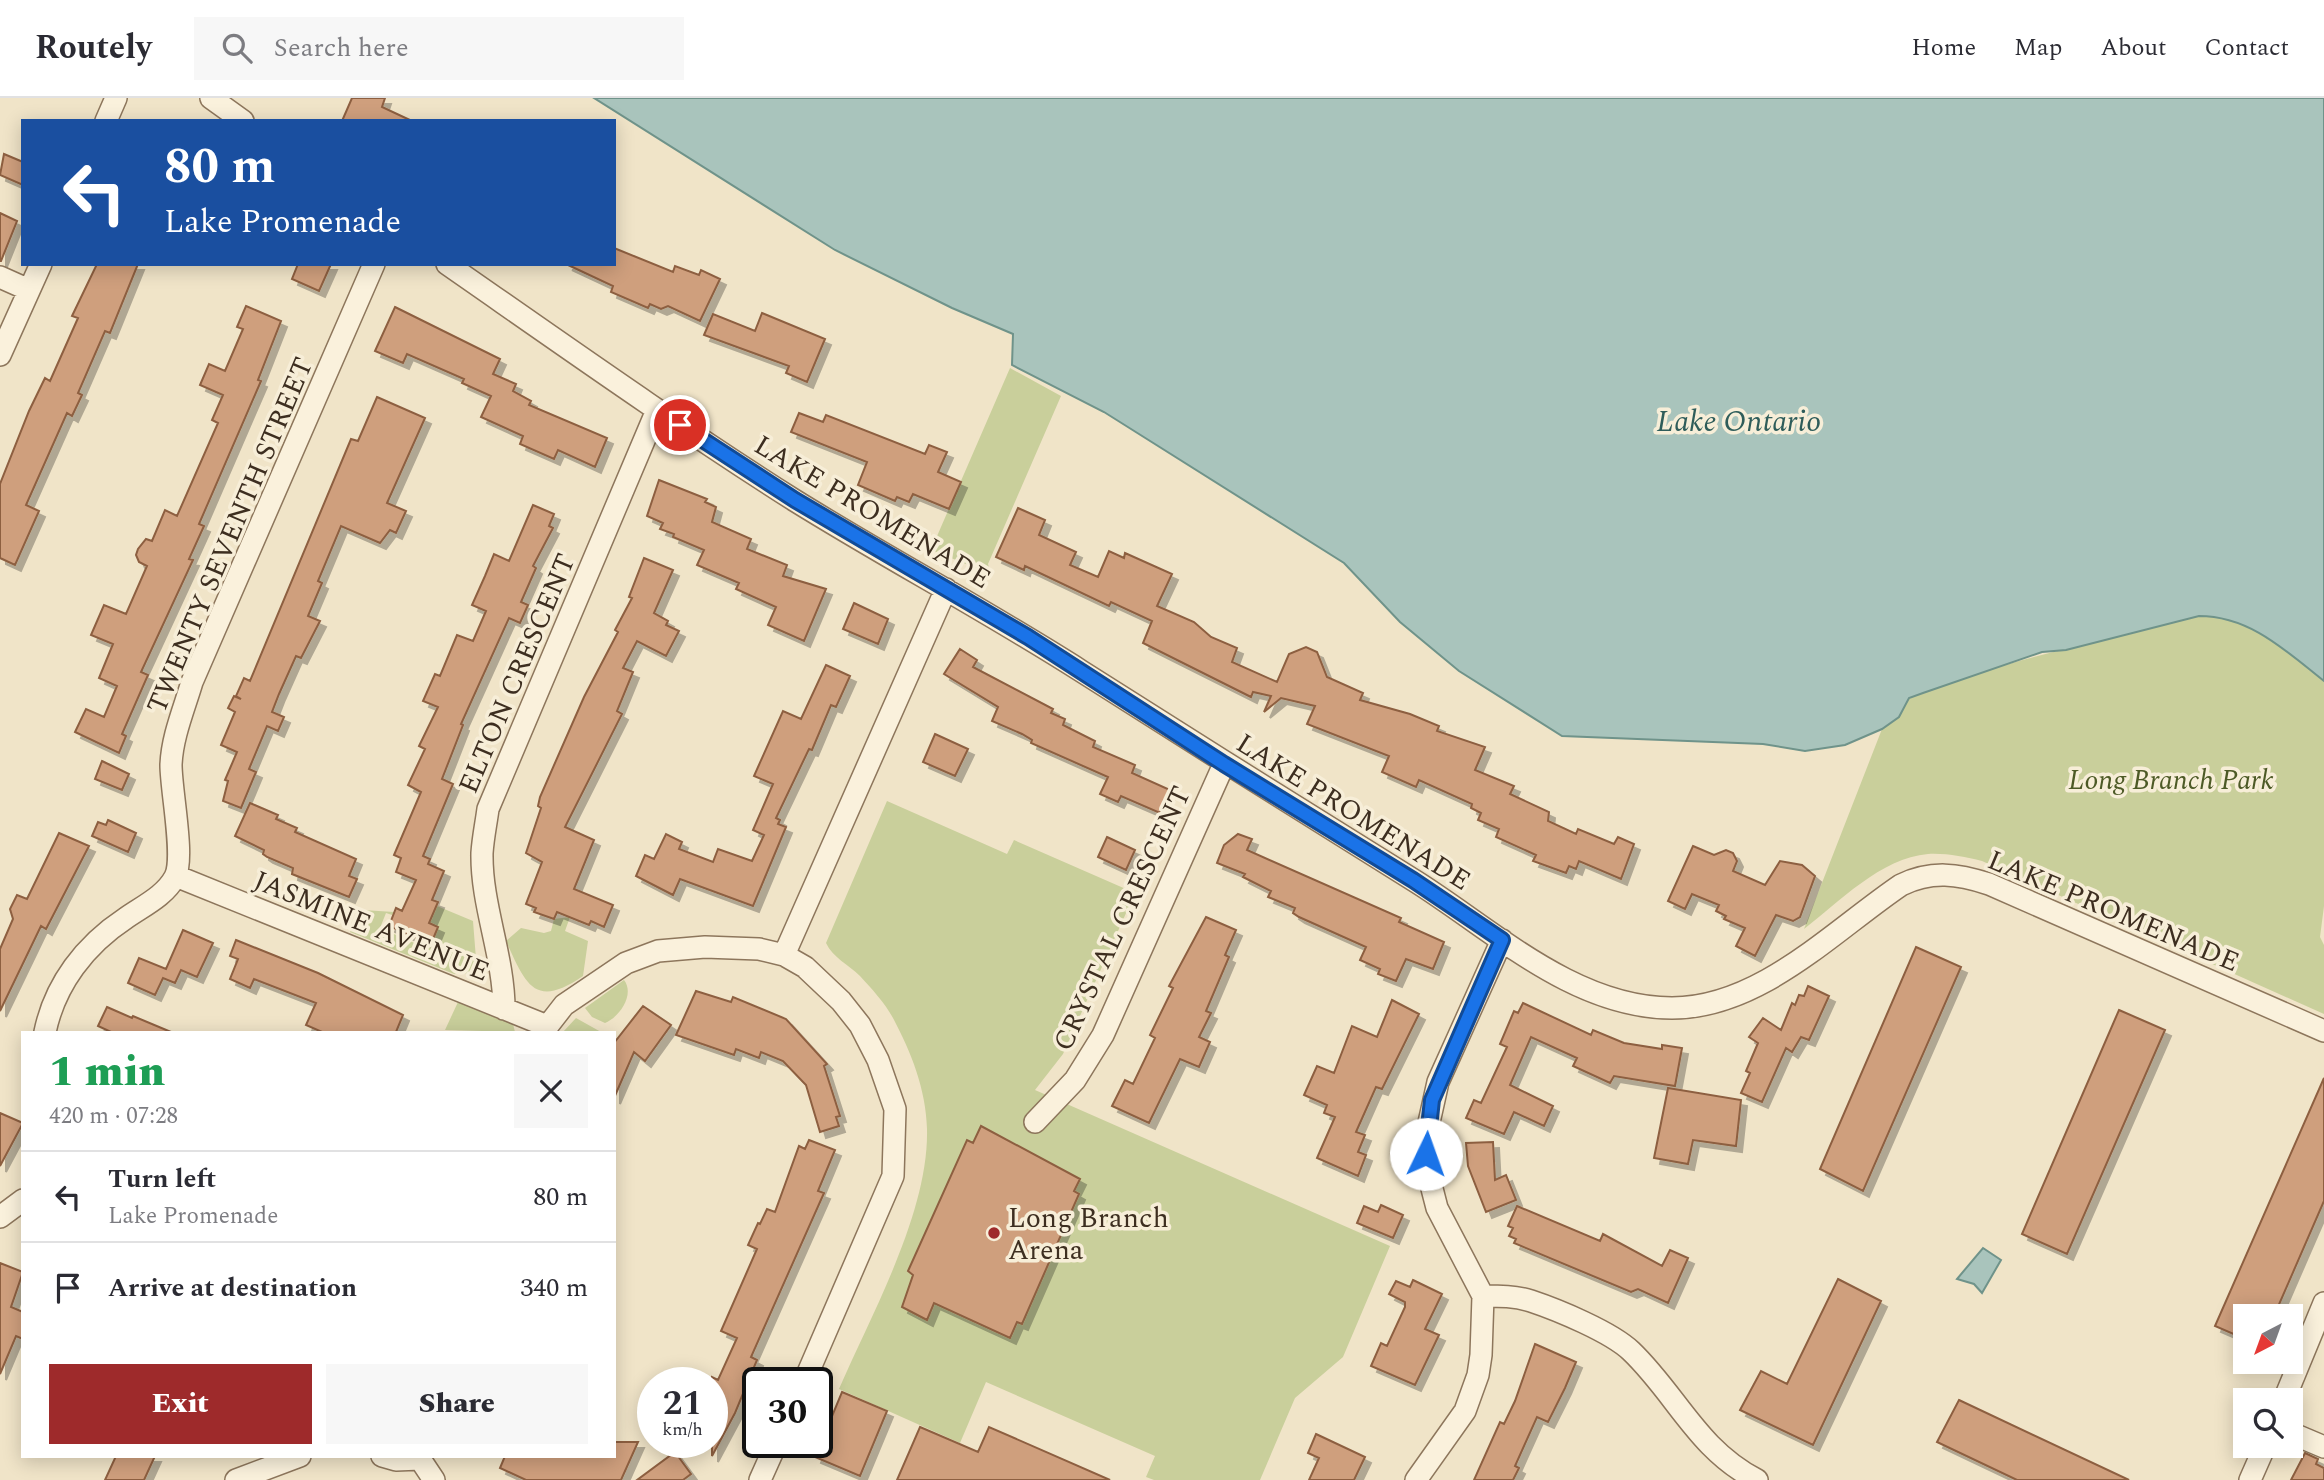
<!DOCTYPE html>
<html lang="en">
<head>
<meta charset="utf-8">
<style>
	body { margin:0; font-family:Spectral,serif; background:#f7f7f7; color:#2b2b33; height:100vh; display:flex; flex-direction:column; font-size:26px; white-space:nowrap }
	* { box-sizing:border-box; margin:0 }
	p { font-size:23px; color:#7c7c81 }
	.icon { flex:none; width:38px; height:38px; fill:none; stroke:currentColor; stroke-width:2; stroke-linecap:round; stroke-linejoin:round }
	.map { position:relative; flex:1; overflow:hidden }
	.panel { position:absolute; left:21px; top:933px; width:595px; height:427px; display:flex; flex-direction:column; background:#fff; border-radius:0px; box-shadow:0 4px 18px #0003 }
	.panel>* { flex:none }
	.top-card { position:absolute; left:21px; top:21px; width:595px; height:147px; border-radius:0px; box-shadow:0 4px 18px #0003; background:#1a4fa0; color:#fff; overflow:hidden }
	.needle { width:46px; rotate:221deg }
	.controls { position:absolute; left:2233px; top:1206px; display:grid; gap:14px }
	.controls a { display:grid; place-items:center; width:70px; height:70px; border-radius:0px; background:#fff; box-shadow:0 4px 18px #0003; font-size:35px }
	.speed { position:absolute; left:637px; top:1269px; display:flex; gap:14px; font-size:35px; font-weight:700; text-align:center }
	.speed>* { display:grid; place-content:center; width:91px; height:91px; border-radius:50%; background:#fff; box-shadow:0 4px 18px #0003; line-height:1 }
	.speed small { font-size:18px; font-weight:400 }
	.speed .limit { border:4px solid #111; border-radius:10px; background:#fff; color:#111 }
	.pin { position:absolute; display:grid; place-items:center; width:60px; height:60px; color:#fff; margin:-30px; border:4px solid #fff; border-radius:50%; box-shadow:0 2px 7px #0007 }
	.me { position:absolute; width:77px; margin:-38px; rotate:3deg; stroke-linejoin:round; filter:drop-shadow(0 0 5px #0008) }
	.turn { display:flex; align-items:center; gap:24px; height:147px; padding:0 28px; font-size:32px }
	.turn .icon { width:91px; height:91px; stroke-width:2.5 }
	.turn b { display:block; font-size:49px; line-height:60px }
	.round { display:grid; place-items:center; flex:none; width:74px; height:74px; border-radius:0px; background:#f7f7f7 }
	.head { display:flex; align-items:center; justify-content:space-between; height:119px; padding:0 28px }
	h1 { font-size:42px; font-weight:800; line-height:52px; color:#1e9e55 }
	.primary-button { display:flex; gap:14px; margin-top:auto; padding:14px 28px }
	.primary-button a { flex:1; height:80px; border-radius:0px; background:#9e2a2b; color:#fff; font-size:28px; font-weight:800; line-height:80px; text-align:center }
	.primary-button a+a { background:#f7f7f7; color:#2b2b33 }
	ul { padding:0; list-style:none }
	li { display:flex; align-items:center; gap:21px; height:91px; padding:0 28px; border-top:2px solid #e1e1e2 }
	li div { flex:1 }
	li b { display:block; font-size:26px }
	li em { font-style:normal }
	header { display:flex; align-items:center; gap:42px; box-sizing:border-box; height:98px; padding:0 35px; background:#fff; border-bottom:2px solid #e1e1e2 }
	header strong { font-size:33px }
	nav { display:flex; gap:38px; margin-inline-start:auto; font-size:24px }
	.search { width:490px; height:63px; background:#f7f7f7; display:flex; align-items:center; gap:18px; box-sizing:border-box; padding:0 24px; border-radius:0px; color:#7c7c81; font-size:26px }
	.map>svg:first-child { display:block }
</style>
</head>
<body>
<header>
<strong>Routely</strong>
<div class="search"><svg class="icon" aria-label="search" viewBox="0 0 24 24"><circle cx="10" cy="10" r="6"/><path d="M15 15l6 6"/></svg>Search here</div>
<nav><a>Home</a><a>Map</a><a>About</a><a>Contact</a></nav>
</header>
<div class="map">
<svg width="2324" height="1382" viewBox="0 0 2324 1382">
	<defs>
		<filter id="shadow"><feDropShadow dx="6" dy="6" stdDeviation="0" flood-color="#0004"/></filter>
	</defs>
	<rect width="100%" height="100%" fill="#f0e4c8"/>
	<path fill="#c9cf9b" d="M1010,270L1061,298L988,466L991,476L931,452Z
		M2199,518C2250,518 2286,553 2324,583V808L2320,839L2324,847V916L1982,763C1965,759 1946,755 1928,756C1881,760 1839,804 1804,831L1882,631L1899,619L1909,600C2002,562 2101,543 2199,518Z
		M887,703L1007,756L1014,742L1135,795L1063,956L1035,992L1390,1148L1343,1259L1295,1300L1260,1382H1154L1146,1379L1155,1358L986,1284L960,1345L839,1291C872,1215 929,1114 927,1031C926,991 911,954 893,920C885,905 871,890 860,878C848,866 833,860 826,845Z
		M437,808L473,823L476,861L472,875L454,876L350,834L363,812L394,814L392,817L386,815L380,830L426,850L438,829L430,825Z
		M570,819L565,833L588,843L583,878C535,911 526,887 506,843L521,830L544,835L551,833L554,821Z
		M624,882C635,896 620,919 605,925L592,919L585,910Z
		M458,904L513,926L515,934L445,932Z
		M576,920L601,934H563Z"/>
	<path fill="#a9c4bc" stroke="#6f938a" stroke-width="2" d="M594,0H2324V583C2286,553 2250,518 2199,518L2066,552L2042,554L1923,595L1909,600L1899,619L1882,631L1845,647L1805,653L1763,646L1562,638L1459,573L1400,524L1344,465L1104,314L1012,267L1013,236L952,210L835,152Z
		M1983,1150L2001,1162L1982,1195L1974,1186L1957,1181Z"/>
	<path fill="#cf9f7d" stroke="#8d5f41" stroke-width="2" filter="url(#shadow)" d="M352,0H385L382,9L412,23H342Z
		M4,56L23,64V87L0,77Z
		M0,115L17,123L1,163H0Z
		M614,150L673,174L675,168L699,177L701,172L720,181L700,223L668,208L661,211L650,206L648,210L611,194L613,188L566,166H614Z
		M97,166H138L110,235L105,233L78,295L82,297L72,318L67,315L26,407L39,413L15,467L0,460V386L29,313L45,280L50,283L78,220L72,218Z
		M298,166H331L319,193L292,181Z
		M246,208L281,223L258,282L261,283L199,426L204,428L189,461L193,462L141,574L148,577L122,636L126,638L119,655L75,634L86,611L104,619L117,588L99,580L113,546L91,537L104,507L126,516L147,468L139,464L136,457L138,451L146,441L152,443L165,412L177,418L218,325L212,322L223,297L200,287L209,266L225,273L243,231L237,229Z
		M395,209L500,261L493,276L516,286L513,293L531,303L529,307L607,340L595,369L558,352L554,361L520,346L523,338L481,319L491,298L462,285L464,281L407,256L403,265L375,253Z
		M762,215L825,241L807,284L786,275L789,268L704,237L713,216L755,233Z
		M377,299L425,320L387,405L406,413L396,435L390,432L380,445L341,428L318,483L322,485L308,518L320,523L301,560L296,558L279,596L272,614L284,619L278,633L267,628L249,671L256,674L241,710L223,703L228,683L225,682L237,654L221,647L235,614L228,610L234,598L241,601L236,598L244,580L250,583L351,341L358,343Z
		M799,315L823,324L826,317L925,356L929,347L947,354L938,374L961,384L949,411L913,396L909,404L897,399L895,403L858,387L867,364L791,334Z
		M659,382L707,401L705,404L716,409L712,424L751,441L747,451L787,467L783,478L826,491L804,543L768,527L776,509L736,491L739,485L697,467L704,452L673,439L674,436L660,431L663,425L647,418Z
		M533,407L554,416L549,428L553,430L533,468L536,470L521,504L528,507L520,525L509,520L461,626L463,627L442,681L453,686L423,758L430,761L428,766L444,773L432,802L438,804L429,825L438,829L431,846L389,828L396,810L402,813L416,782L396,774L401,760L394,757L421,694L408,687L425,651L419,648L438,609L423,603L435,576L440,578L457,537L473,543L486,513L472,507L485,478L494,456L509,463Z
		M1018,410L1045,422L1039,437L1076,454L1070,467L1098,479L1109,453L1124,460L1125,455L1172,476L1157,508L1194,524L1211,539L1237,550L1232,564L1277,584L1289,556L1306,549L1317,554L1327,579L1363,595L1360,602L1410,616L1439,628L1437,633L1485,649L1475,672L1514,688L1510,696L1549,714L1548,723L1576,736L1578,731L1614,746L1618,739L1634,746L1621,781L1579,763L1576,771L1569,768L1566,775L1533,763L1536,757L1496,739L1499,731L1478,722L1481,715L1471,710L1472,706L1419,682L1416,689L1382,674L1389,658L1307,626L1315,608L1281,600L1264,614L1271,598L1253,594L1251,599L1143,545L1152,523L1111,504L1109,508L1025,468L1024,472L996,459Z
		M644,460L673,472L654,515L668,523L666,527L679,533L666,558L637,543L623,570L633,574L617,613L622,616L565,729L594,742L574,791L613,807L604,829L591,823L589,827L557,814L554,821L534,814L536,810L526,806L542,764L526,755L541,710L538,708L540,699L584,599L618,534L615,532L632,500L629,499Z
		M854,505L888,521L878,546L843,531Z
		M960,551L977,562L973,569L1053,611L1051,615L1065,621L1063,627L1095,643L1093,649L1135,667L1132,675L1170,692L1160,715L1121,698L1118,704L1100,696L1108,679L1031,645L1032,642L1022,636L992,623L998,609L944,576Z
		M826,567L850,578L836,609L831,607L812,652L809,651L776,720L780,722L778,726L786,729L753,808L680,781L673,797L636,778L645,757L654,761L666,736L682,744L679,751L713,764L718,751L752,763L764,737L753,732L773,686L754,678L783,613L801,621Z
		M935,636L968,651L955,678L923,664Z
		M102,663L129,676L122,692L95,681Z
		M250,705L278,717L276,721L297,730L295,734L356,761L349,778L357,781L349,799L292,776L293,770L267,759L263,756L264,752L235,738Z
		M108,722L136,735L128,754L92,738L98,724L106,727Z
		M59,735L89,748L46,831L41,828L0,913V851L13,821L10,811L17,797L27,801Z
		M1238,736L1252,741L1247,752L1401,820L1399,824L1444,844L1433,871L1406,861L1396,883L1378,876L1380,871L1360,862L1366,849L1299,819L1293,815L1295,810L1268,799L1271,793L1243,779L1245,776L1217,765L1224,747Z
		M1107,739L1135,752L1126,772L1098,759Z
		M1693,748L1714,757L1726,752L1733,755L1737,763L1733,773L1765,787L1780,763L1802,767L1815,778L1800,819L1793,823L1776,817L1755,858L1736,848L1745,830L1724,821L1726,818L1716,813L1719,807L1692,796L1685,811L1668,803Z
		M1206,819L1236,832L1225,857L1229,859L1206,913L1211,915L1199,939L1210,944L1199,969L1180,961L1149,1025L1112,1008L1125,982L1133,986L1155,940L1150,937L1173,890L1169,888Z
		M183,832L213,845L197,879L181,872L175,885L163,880L155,897L128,885L139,860L166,871Z
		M236,842L318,875L403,917L396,934H322L306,927L316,905L254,881L250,890L230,881L238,861L230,858Z
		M1916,849L1961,869L1863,1093L1820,1071Z
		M1808,888L1829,898L1809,942L1801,939L1792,954L1786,950L1762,1004L1741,995L1750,975L1746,973L1758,945L1749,939L1763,920L1781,932L1792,905L1795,907L1799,897L1804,898Z
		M696,893L731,904L733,899L786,921L827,966L824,968L840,1018L836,1019L839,1028L820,1034L806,987L783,963L761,954L759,960L736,951L734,957L676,937Z
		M1392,902L1419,916L1382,991L1376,989L1356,1034L1365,1037L1358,1054L1366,1057L1358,1078L1317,1060L1335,1019L1324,1015L1327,1007L1304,997L1317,968L1334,975L1352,928L1377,939Z
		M1523,905L1591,937L1593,932L1624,945L1662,951V947L1682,950L1675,988L1614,978L1610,985L1573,968L1577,960L1531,939L1510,987L1553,1008L1544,1028L1514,1014L1504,1036L1466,1020L1474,1002L1481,1005L1507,949L1500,946L1514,913L1518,915Z
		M643,908L671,927L645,963L634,954L614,1000V945Z
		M107,909L132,920L133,918L171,934H111L98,928Z
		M2119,912L2165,932L2067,1156L2022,1136Z
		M2324,980V1103L2274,1218H2245V1241L2215,1228Z
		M1668,990L1741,1002L1736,1048L1693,1042L1688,1066L1654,1060Z
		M0,1015L23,1025L0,1068Z
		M981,1028L1080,1081L1074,1093L1079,1096L1022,1226L1017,1224L1010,1240L934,1205L927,1222L902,1209L913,1177L908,1173L967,1042L973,1045Z
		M809,1042L835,1052L818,1093L824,1095L751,1259L757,1262L735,1315L712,1358V1279L718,1282L737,1240L721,1233L757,1151L748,1147L758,1125L760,1126L767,1111L775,1114L799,1048L805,1051Z
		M1493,1044L1495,1082L1506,1077L1516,1102L1486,1114L1468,1068L1466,1045Z
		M1381,1107L1403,1117L1393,1140L1357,1125L1364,1108L1378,1114Z
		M1517,1108L1600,1143L1603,1136L1662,1168L1670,1152L1688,1160L1668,1205L1638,1191L1631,1194L1514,1145L1516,1141L1509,1138L1513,1130L1508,1128Z
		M0,1165L23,1174L11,1209L23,1214V1241L16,1238L0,1276Z
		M1838,1181L1881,1203L1813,1347L1740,1312L1761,1273L1787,1286Z
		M1413,1182L1442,1196L1425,1231L1439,1237L1415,1287L1371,1268L1381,1245L1387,1248L1405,1209V1204L1389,1196L1396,1183L1410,1189Z
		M1535,1246L1576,1264L1565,1290L1548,1324L1537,1319L1515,1368L1519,1370L1513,1382H1474L1500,1324L1504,1326L1515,1303Z
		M842,1294L887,1313L860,1378L815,1359Z
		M1959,1302L2129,1382H2017L1937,1344Z
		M920,1329L978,1354L989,1329L1110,1382H897Z
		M1316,1336L1365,1359L1354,1382H1309L1319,1360L1308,1355Z
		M614,1344H638L621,1382H526L500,1370L505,1358H614Z
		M675,1354L691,1376L683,1382H637Z
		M2305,1355L2318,1361L2316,1366L2324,1370V1382H2291Z
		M116,1358H155L144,1382H105Z"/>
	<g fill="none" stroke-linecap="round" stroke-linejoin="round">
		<g stroke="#8d765c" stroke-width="24">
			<path id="minor" d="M211,0L243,23
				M106,23L116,0
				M447,166C562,246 676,327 794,402C889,461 987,513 1081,573C1192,644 1303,713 1415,783C1493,832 1574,910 1672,910C1760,910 1833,833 1901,787C1932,772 1958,776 1989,786L2324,933
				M0,179L29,192
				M0,257L41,166
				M176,778L547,928
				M784,857L946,491
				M504,911C504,858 481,807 482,755C483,740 486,726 488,711L657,312
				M45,934C55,886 85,847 126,820C143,808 165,798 175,779C185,760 171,693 171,667C172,639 184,611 192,584L374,166
				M543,934L564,907L626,865L658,853L705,849L759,851L784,857L805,869L841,903L860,927L878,962L895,1011L893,1078L804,1284
				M1035,1024L1075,982L1103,937L1224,666
				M0,1119L23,1102
				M1483,1198C1500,1198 1515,1198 1531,1203C1558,1212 1611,1234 1631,1253C1677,1297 1697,1351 1757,1382
				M2284,1302L2324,1205
				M2291,1335L2324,1349
				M382,1358L396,1362L420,1361
				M418,1358L434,1382
				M236,1382L300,1358
				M760,1382L777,1344
				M1416,1382L1465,1313L1478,1277L1481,1257L1483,1198L1437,1110L1428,1075L1426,1038L1438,984L1502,842
				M2250,1382L2265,1348"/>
		</g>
		<use href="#minor" stroke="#faf1dc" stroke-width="21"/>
	</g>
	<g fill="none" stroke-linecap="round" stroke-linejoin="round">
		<g stroke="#114b97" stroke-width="18">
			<path id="route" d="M680,327L795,402L1028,539L1224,666L1413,782L1502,842L1432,1002L1426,1056"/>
		</g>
		<use href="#route" stroke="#1a73e8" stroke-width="12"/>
	</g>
	<circle fill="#9e2a2b" stroke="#f7eed8" stroke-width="2.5" cx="994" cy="1135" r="7"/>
	<g text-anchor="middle" stroke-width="7" stroke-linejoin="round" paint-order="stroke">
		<g font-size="28" fill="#3d2e20" stroke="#f7eed8">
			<text transform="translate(873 413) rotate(31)" y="10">LAKE PROMENADE</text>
			<text transform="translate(229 437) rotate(-67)" y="10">TWENTY SEVENTH STREET</text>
			<text transform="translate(516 575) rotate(-67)" y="10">ELTON CRESCENT</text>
			<text transform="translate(1354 713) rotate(32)" y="10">LAKE PROMENADE</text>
			<text transform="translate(2114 812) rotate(23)" y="10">LAKE PROMENADE</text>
			<text transform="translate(1121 820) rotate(-65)" y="10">CRYSTAL CRESCENT</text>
			<text transform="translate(372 827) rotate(22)" y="10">JASMINE AVENUE</text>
		</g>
		<g font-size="28" font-style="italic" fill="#4d5a26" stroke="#f7eed8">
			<text x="2171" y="691">Long Branch Park</text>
		</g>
		<g font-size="28" fill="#3d2e20" stroke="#f7eed8" text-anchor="start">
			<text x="1008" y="1129">Long Branch<tspan x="1008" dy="32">Arena</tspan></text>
		</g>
		<g font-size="30" font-style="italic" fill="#2f5d5a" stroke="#f7eed8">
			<text x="1739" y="333">Lake Ontario</text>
		</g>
	</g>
</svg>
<div class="controls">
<a><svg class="needle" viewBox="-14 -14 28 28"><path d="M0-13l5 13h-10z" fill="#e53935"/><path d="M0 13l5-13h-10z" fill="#7c7c81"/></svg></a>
<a><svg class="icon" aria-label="search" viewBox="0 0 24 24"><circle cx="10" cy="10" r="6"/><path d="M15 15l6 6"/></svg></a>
</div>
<div class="speed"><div>21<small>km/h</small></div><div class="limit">30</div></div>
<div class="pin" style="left:680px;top:327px;background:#d93025"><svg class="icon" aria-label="arrive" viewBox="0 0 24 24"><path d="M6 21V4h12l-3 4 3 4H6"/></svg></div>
<svg class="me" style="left:1426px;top:1056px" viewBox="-20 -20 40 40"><circle r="19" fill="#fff"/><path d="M0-13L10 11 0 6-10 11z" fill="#1a73e8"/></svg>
<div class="top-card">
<div class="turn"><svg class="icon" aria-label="left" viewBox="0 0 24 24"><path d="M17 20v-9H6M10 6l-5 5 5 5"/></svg><div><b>80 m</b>Lake Promenade</div></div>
</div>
<section class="panel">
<div class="head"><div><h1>1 min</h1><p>420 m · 07:28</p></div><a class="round"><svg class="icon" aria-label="close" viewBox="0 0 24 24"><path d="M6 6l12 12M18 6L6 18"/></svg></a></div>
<ul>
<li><svg class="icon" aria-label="left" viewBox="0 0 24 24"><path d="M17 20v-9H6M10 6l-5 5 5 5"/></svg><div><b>Turn left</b><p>Lake Promenade</p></div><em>80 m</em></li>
<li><svg class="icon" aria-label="arrive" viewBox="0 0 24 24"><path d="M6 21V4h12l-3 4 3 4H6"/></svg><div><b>Arrive at destination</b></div><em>340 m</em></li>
</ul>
<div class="primary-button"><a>Exit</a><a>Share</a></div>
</section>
</div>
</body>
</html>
